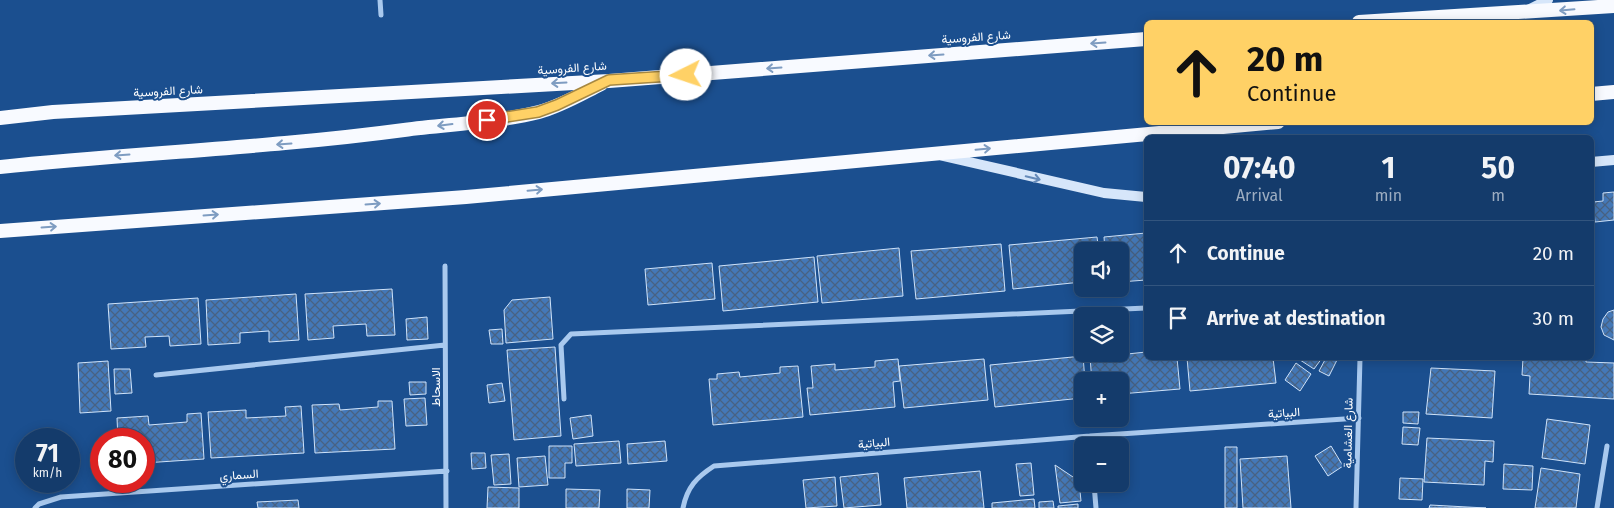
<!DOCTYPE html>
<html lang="en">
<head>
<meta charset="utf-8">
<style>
	body { margin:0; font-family:"Fira Sans",Vazirmatn,sans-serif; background:#214673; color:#f1f3f6; height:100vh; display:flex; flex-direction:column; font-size:19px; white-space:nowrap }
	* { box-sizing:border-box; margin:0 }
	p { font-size:16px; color:#9dadc1 }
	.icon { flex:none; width:28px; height:28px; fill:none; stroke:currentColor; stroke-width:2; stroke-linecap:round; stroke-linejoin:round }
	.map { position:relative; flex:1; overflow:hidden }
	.drawer { position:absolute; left:1144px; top:135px; width:450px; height:225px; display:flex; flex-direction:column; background:#143b6b; border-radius:8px; box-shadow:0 2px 12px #0003,0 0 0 1px #33557e }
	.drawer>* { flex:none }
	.guide { position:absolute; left:1144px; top:20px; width:450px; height:105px; border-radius:8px; box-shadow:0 2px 12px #0003,0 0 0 1px #33557e; background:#ffd166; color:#111; overflow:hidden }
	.tools { position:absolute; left:1074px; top:242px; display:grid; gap:10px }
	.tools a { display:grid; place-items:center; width:55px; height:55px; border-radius:8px; background:#143b6b; box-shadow:0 2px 12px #0003,0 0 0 1px #33557e; font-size:25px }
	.speed { position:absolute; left:15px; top:428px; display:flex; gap:10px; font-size:25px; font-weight:700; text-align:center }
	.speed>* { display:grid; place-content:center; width:65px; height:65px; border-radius:50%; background:#143b6b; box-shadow:0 2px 12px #0003,0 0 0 1px #33557e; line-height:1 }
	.speed small { font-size:12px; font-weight:400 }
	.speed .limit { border:8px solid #d22; background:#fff; color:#111 }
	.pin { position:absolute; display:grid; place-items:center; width:42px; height:42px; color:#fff; margin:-21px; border:2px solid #fff; border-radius:50%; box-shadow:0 1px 5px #0007 }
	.me { position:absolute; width:55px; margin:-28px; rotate:266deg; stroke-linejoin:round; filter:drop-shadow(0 0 4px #0008) }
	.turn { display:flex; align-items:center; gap:18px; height:105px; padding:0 20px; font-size:22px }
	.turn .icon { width:65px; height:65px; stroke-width:2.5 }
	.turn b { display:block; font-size:35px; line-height:42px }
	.eta { display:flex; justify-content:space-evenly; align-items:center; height:85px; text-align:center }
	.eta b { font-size:30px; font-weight:700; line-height:35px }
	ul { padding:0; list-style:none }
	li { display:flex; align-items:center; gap:15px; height:65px; padding:0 20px; border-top:1px solid #33557e }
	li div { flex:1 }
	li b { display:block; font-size:19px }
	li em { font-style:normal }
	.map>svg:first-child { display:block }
</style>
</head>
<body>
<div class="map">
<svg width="1614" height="508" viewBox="0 0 1614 508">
	<defs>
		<pattern id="building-cross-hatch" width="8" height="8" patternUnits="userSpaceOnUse" patternTransform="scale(1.25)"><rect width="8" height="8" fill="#4478b7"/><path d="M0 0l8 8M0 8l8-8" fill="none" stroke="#486282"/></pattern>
	</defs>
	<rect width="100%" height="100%" fill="#1b4f8f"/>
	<path fill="url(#building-cross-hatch)" stroke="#cfe3fa" d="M1614,192V220L1595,222L1593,202L1603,201V193Z
		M1146,233V280L1120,282V251H1105L1104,237Z
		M1097,237L1099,251H1082V282L1013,289L1009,245Z
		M1001,244L1005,291L916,299L911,251Z
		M899,248L903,296L822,303L817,256Z
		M814,257L818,302L723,311L719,266Z
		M712,263L715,299L648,305L645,269Z
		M392,289L395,335L367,336L366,324L333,326L334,338L308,340L305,294Z
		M296,294L299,340L269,342V331L240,333V343L208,345L206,300Z
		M550,297L553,339L506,343L504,310L512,300Z
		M198,298L201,344L170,346L169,336L145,337L146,347L111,349L108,304Z
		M1614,310V340L1604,335L1601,327L1603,319L1608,312Z
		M427,317L428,339L407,340L406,319Z
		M502,329L503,344H491L489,330Z
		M555,347L561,436L514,440L507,350Z
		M1146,352V358H1177L1180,389L1120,394V381H1092L1090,358Z
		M1083,356L1085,381H1082V398L995,407L990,365Z
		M1187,358H1273L1276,383L1190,391Z
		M1297,358H1322L1314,369Z
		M1326,358H1338L1329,376L1319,371Z
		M1523,358H1586V362L1614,363V399L1529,394L1530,376L1522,375Z
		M898,359L900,381L893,382L895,407L810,415L807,388H813L811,366L835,364V370L875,367V361Z
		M984,359L988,400L904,408L899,366Z
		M108,361L111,411L80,413L78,363Z
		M1296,363L1311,374L1300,391L1285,380Z
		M798,366L803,417L713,425L709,379H717V374L739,372L740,377L780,373V367Z
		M1431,368L1495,371L1492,418L1426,414Z
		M114,369H130L132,393L115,394Z
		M409,382H426V394L410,395Z
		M502,383L505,401L489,403L487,385Z
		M425,398L427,425L406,426L404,399Z
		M378,401H392L395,449L315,453L312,405L339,404L340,410L378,407Z
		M301,406L304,453L211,458L208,412L246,410V418L286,416L285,407Z
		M1403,412H1419L1418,424L1403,423Z
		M201,413L204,459L144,463V439H118L117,418L148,416L149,425L187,422V414Z
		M591,415L593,436L573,439L570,418Z
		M1547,419L1590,425L1585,464L1542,458Z
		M1403,427L1420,428L1418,445L1402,444Z
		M1427,438L1494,441L1493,462L1485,461L1484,485L1424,482Z
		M619,441L621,463L576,466L574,444Z
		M665,441L667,461L628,464L627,444Z
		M549,446H572V463H565V478H549Z
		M1331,446L1343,466L1328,476L1315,456Z
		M1225,447H1237V508H1225Z
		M471,453H485L486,468L472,469Z
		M509,454L511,484L494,485L491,455Z
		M545,456L548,485L519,487L517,458Z
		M1287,456L1291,508H1243L1240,459Z
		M1031,463L1034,495L1020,496L1016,464Z
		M1504,464L1533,466L1532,490L1503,489Z
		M1055,465L1079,481L1081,501L1060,503Z
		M1541,468L1580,474L1576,508H1535Z
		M980,471L984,508H907L904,478Z
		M878,473L881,505L844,508L840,477Z
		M835,477L837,506L806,508L803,480Z
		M1400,478L1423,479L1422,500L1399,499Z
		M488,487L519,488V508H487Z
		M566,489L600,490L599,508H566Z
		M627,489L650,490L649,508H627Z
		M1034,499L1035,508H992V503Z
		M298,500L299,508H258L257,502Z
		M1053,501L1054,508H1039V502Z
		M1078,504V508H1058V506Z
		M1430,505L1486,508H1429Z"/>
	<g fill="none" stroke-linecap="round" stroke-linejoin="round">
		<path stroke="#a9c9ee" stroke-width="5" d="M380,0L381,15
			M445,266L446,508
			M156,375L445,345
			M564,399L561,345L571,334L1146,308
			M1090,436L1091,446
			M1094,484L1096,508
			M35,508L39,504L61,497L447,471
			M683,508C687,487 697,477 714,466L1090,436L1359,418
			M1356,508L1360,358
			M1597,508L1607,446"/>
		<path stroke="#d6e6fa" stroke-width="10" d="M1528,10L1548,0
			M943,156L1104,193L1146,197
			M1591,162L1614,160"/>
		<path stroke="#f8faff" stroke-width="14" d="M1359,22L1614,6
			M1591,94L1614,92
			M0,118L53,112L609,81L1146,39
			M0,167C134,153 270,148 404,130C448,124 496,123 539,112C561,106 581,94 601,84
			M0,231L466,197L1278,122"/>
	</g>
	<defs><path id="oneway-shaft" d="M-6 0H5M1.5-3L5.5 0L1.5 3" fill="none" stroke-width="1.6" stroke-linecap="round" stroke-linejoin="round" transform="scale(1.25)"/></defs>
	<g stroke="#7e9cc1">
		<use href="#oneway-shaft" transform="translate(1567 10) rotate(175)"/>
		<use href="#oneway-shaft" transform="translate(1098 43) rotate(176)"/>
		<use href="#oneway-shaft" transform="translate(936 55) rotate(176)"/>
		<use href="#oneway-shaft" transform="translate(774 68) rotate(176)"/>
		<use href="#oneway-shaft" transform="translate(559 83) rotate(177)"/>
		<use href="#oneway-shaft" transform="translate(445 125) rotate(173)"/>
		<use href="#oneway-shaft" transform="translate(284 144) rotate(176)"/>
		<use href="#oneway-shaft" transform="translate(983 149) rotate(-5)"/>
		<use href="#oneway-shaft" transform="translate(122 155) rotate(176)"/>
		<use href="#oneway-shaft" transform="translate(535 190) rotate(-5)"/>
		<use href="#oneway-shaft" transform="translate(373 204) rotate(-4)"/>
		<use href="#oneway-shaft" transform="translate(211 215) rotate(-4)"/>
		<use href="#oneway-shaft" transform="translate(49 227) rotate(-4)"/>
	</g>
	<use stroke="#668bba" href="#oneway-shaft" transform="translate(1033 178) rotate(13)"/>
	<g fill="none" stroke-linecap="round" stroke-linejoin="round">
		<g stroke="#a68842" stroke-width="12">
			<path id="route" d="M487,120L538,112L557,105L609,80L686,75"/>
		</g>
		<use href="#route" stroke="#ffd166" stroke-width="9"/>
	</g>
	<g text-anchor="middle" stroke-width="4" stroke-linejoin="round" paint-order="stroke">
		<g font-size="12" fill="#fff" stroke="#1b4f8f">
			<text transform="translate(976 37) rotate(-4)" y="4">شارع الفروسية</text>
			<text transform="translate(572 68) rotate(-4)" y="4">شارع الفروسية</text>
			<text transform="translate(168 91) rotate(-3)" y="4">شارع الفروسية</text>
			<text transform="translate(436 387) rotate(-90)" y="4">الاسحاط</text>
			<text transform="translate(1284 413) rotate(-4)" y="4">البياتية</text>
			<text transform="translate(1348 433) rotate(-89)" y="4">شارع الغشامية</text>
			<text transform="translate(874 443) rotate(-5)" y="4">البياتية</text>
			<text transform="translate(239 475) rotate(-4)" y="4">السماري</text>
		</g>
	</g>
</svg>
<div class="tools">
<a><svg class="icon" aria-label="sound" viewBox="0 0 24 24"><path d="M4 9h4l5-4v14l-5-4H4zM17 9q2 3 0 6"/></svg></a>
<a><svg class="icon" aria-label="layers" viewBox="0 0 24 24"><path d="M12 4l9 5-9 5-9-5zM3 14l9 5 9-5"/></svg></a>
<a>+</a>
<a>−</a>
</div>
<div class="speed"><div>71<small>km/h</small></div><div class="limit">80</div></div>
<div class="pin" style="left:487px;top:120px;background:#d93025"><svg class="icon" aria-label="arrive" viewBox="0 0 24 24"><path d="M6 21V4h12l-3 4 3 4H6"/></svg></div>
<svg class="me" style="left:686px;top:75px" viewBox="-20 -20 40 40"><circle r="19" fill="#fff"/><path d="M0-13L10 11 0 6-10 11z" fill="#ffd166"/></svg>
<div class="guide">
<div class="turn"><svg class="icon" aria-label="ahead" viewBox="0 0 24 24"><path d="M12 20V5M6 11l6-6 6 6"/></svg><div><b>20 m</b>Continue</div></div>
</div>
<section class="drawer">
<div class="eta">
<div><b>07:40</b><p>Arrival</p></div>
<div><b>1</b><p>min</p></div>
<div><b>50</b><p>m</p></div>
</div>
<ul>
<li><svg class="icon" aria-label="ahead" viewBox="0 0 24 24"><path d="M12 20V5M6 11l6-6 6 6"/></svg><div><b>Continue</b></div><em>20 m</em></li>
<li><svg class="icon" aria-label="arrive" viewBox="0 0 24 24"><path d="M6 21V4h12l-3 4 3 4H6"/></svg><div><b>Arrive at destination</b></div><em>30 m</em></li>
</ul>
</section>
</div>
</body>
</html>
